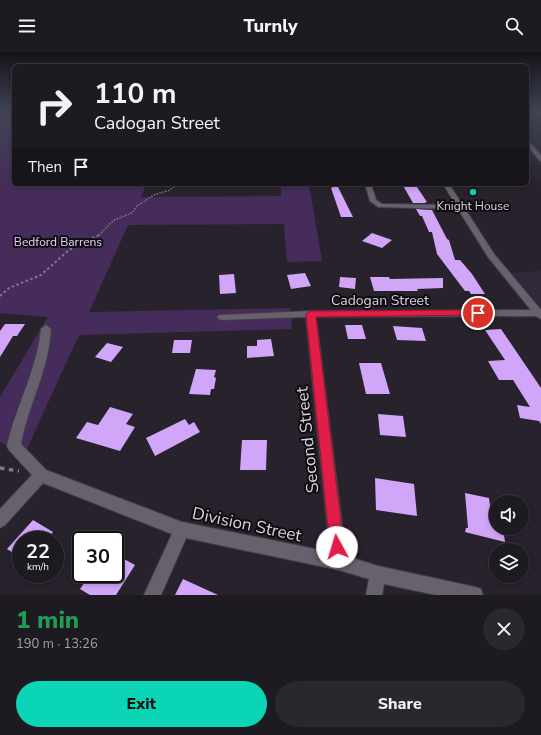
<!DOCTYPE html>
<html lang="en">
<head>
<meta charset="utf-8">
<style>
	body { margin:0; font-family:"Nunito Sans",sans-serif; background:#2a272e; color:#f1f3f6; height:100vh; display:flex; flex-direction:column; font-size:15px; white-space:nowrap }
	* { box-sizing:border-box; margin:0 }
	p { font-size:13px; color:#a0a1a5 }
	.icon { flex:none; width:22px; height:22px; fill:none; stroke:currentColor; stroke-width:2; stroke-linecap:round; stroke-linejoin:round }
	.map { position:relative; height:543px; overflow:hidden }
	.side { display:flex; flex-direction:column; background:#1d1a21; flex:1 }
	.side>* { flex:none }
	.banner { position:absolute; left:12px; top:12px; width:517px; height:122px; border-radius:6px; box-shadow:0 2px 6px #0003,0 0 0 1px #3b383f; background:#1d1a21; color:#f1f3f6; overflow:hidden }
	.tools { position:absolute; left:489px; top:443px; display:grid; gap:8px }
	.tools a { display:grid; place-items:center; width:40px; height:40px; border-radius:50%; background:#1d1a21; box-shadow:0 2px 6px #0003,0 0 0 1px #3b383f; font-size:20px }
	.speed { position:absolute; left:12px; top:479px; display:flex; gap:8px; font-size:20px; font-weight:700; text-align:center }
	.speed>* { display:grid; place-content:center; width:52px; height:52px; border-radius:50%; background:#1d1a21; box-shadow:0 2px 6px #0003,0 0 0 1px #3b383f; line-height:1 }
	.speed small { font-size:10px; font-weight:400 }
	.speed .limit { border:2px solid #111; border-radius:6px; background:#fff; color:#111 }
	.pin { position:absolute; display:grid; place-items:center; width:34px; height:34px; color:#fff; margin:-17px; border:2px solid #fff; border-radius:50%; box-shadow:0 1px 4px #0007 }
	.me { position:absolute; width:44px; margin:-22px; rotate:354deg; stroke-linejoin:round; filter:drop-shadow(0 0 3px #0008) }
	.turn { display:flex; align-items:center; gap:14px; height:84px; padding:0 16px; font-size:18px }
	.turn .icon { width:52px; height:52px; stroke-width:2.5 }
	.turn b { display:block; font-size:28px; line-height:34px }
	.then { display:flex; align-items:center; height:38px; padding:0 16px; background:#0003; gap:8px; font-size:15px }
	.round { display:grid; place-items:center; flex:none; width:42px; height:42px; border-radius:21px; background:#2a272e }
	.summary { display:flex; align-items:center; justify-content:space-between; height:68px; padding:0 16px }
	h1 { font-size:24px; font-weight:800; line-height:30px; color:#1e9e55 }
	.action { display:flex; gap:8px; margin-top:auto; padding:8px 16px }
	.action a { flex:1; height:46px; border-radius:24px; background:#0ad5b5; color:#111; font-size:16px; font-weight:800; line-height:46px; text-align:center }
	.action a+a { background:#2a272e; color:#f1f3f6 }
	header { display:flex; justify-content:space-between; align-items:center; height:52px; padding:0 16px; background:#1d1a21; font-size:18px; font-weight:800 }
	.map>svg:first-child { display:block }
</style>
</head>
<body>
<header><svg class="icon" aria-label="menu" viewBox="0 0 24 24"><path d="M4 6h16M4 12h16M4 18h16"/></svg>Turnly<svg class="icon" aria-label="search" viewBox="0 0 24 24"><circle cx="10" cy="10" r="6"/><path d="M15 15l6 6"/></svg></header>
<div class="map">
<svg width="541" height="543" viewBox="0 0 541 543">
	<rect width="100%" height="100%" fill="#27222c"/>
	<path fill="#312939" d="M541,219V259L511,221Z"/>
	<path fill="#452c5a" d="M14,64V132H146L141,145L281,144V132H309L322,209L287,210L284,172L128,173L89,260L290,256L292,277L79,283L25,401L0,390V345L48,265L0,261V66Z"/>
	<path fill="#d1a5f8" d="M402,132H415L427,150H425L426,151H413Z
		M337,133L353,165H341L331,136Z
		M416,157L432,158L447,187L449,188L455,208H460L472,222L485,242H471L469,239H465L437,202L432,180H429L422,164H420Z
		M372,181L392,188L382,196L362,189Z
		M305,221L311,234L291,237L287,223Z
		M234,222L236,241L220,242L219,223Z
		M340,225L356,226L355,237L339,235Z
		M370,225H389L390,227L443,226V236L417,237L418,239H374Z
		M5,272H25L17,284H13L0,305V279Z
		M345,273H362L366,287H348Z
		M393,274L422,276L426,289L397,288Z
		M501,277L541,336V372L539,369L520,366L517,353L530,355L513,328H499L488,309L505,308L485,278Z
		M271,287L274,304L247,306V294H257V288Z
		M174,288H192L190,301H172Z
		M107,291L123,295L111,310L95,305Z
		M359,311H381L390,342H366Z
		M196,317L216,318L214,325L216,326L214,337H211L210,343L189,342Z
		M110,355L133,362L126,372L135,375L120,399L76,386L87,370L98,373Z
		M378,362L403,364L406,385L380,383Z
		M185,367L189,373L194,370L200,380L155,404L146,386Z
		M242,388H267L266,418H240Z
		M375,426L414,432L417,464L376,458Z
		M465,441L489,446L491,460L496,461V476H503L505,490L465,480L466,476H468Z
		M33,468L53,480L47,488H21V506L7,497Z
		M115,502L135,513L116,543H90L80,537L90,522H115Z
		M183,527L218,543H175Z"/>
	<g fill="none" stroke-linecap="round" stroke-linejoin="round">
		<g stroke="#433f47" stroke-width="2">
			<path id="minor" d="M527,87L541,103V109L539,108L527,93Z
				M365,132H371L376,148L382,152L456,153L443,132H449L494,202L541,258V267L536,264L316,265L346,504L378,514L475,535L481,537L483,543H436L384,532L382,543H366L369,527L339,518L186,486L161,543H144L172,482L43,431L5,473L0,476V457L32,423L9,398L7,394C16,354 37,318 41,277L46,273L51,277C49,318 28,353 21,392L46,418L182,470L330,500L306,265L222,268L219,267L217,265L219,263L311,259L531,258L488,205L458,157L378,155L370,149Z"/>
		</g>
		<path stroke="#807c85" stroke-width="1.5" stroke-dasharray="1.5 1.5" stroke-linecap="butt" d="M99,183L114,168L132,161L137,154L154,143L170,138L177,132"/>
		<path stroke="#807c85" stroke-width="2" stroke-dasharray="2.5 2.5" stroke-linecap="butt" d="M0,244L9,236L41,223L69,198L101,182"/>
		<path stroke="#807c85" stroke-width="3.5" stroke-dasharray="4.5 4.5" stroke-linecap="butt" d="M0,416L19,419"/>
		<use href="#minor" fill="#67616d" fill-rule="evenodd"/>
	</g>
	<linearGradient id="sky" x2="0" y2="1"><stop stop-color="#151318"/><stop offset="0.44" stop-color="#414456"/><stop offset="1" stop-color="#414456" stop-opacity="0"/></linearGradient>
	<rect width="541" height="136" fill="url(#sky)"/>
	<path fill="#e11d48" stroke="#92132f" d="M478,258L483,261L481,263L316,265L344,495L342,500L337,502L332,500L330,495L306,262L311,259Z"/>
	<circle fill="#0ad5b5" stroke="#0f0c11" stroke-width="1.5" cx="473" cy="140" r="4"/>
	<g text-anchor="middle" stroke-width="4" stroke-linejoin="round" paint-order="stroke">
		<g font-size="12" fill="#d6d3da" stroke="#0f0c11">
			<text x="473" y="158">Knight House</text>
		</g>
		<g font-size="12" fill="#e6d1fb" stroke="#0f0c11">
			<text x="58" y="194">Bedford Barrens</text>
		</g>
		<g font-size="14" fill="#d6d3da" stroke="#0f0c11">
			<text x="380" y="253">Cadogan Street</text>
		</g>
		<g font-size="17" fill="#d6d3da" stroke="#0f0c11">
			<text transform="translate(307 388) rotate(-96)" y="6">Second Street</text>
			<text transform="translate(247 472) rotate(12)" y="6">Division Street</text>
		</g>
	</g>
</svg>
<div class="tools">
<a><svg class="icon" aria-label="sound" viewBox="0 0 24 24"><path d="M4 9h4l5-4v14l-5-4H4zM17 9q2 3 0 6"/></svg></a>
<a><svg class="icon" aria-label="layers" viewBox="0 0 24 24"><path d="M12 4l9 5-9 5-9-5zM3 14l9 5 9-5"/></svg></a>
</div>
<div class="speed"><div>22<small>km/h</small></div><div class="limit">30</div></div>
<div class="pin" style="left:478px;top:261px;background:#d93025"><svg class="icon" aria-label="arrive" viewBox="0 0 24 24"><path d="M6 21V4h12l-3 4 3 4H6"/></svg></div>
<svg class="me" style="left:337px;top:495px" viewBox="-20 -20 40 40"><circle r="19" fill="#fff"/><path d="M0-13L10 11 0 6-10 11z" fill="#e11d48"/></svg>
<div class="banner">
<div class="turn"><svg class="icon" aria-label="right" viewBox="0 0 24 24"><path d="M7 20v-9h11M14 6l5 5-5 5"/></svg><div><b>110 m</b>Cadogan Street</div></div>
<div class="then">Then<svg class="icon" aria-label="arrive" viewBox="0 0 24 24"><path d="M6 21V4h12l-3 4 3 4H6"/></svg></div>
</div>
</div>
<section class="side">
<div class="summary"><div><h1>1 min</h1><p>190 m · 13:26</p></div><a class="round"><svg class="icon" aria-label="close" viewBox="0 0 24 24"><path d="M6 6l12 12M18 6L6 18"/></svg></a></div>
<div class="action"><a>Exit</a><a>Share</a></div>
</section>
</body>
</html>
